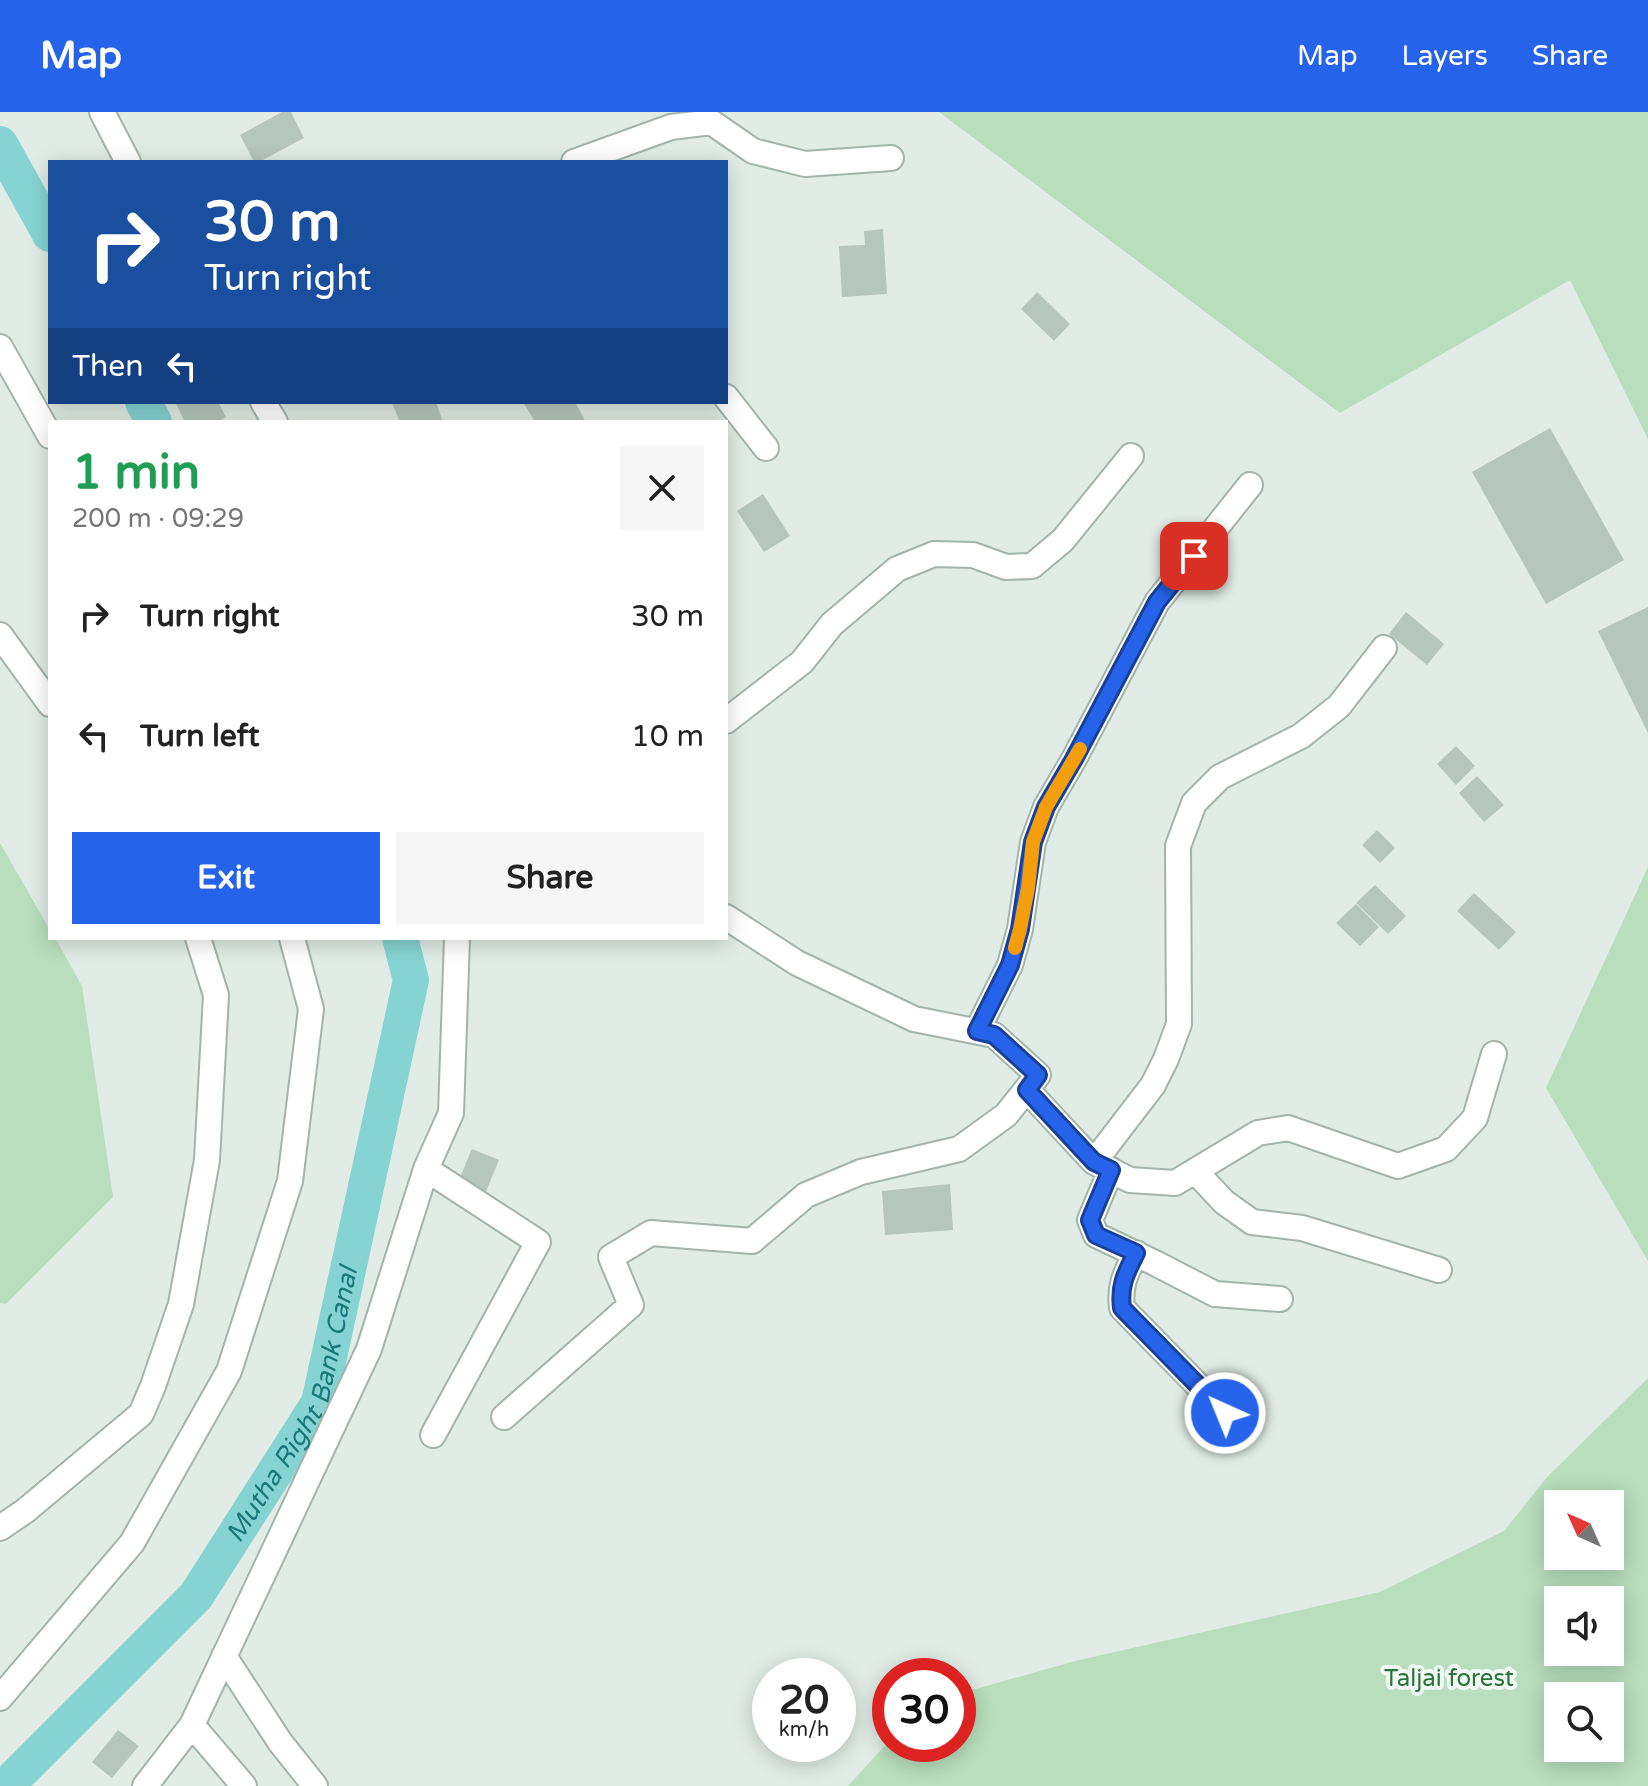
<!DOCTYPE html>
<html lang="en">
<head>
<meta charset="utf-8">
<style>
	body { margin:0; font-family:"Varela Round",sans-serif; background:#f6f6f6; color:#222; height:100vh; display:flex; flex-direction:column; font-size:30px; white-space:nowrap }
	* { box-sizing:border-box; margin:0 }
	p { font-size:26px; color:#767676 }
	.icon { flex:none; width:44px; height:44px; fill:none; stroke:currentColor; stroke-width:2; stroke-linecap:round; stroke-linejoin:round }
	.map { position:relative; flex:1; overflow:hidden }
	.sheet { position:absolute; left:48px; top:308px; width:680px; height:520px; display:flex; flex-direction:column; background:#fff; border-radius:0px; box-shadow:0 4px 20px #0003 }
	.sheet>* { flex:none }
	.guide { position:absolute; left:48px; top:48px; width:680px; height:244px; border-radius:0px; box-shadow:0 4px 20px #0003; background:#1a4fa0; color:#fff; overflow:hidden }
	.needle { width:52px; rotate:315deg }
	.tools { position:absolute; left:1544px; top:1378px; display:grid; gap:16px }
	.tools a { display:grid; place-items:center; width:80px; height:80px; border-radius:0px; background:#fff; box-shadow:0 4px 20px #0003; font-size:40px }
	.speed { position:absolute; left:752px; top:1546px; display:flex; gap:16px; font-size:40px; font-weight:700; text-align:center }
	.speed>* { display:grid; place-content:center; width:104px; height:104px; border-radius:50%; background:#fff; box-shadow:0 4px 20px #0003; line-height:1 }
	.speed small { font-size:20px; font-weight:400 }
	.speed .limit { border:12px solid #d22; background:#fff; color:#111 }
	.pin { position:absolute; display:grid; place-items:center; width:68px; height:68px; color:#fff; margin:-34px; border-radius:16px; box-shadow:0 4px 12px #0006 }
	.me { position:absolute; width:88px; margin:-44px; rotate:316deg; stroke-linejoin:round; filter:drop-shadow(0 0 6px #0008) }
	.turn { display:flex; align-items:center; gap:28px; height:168px; padding:0 24px; font-size:36px }
	.turn .icon { width:104px; height:104px; stroke-width:2.5 }
	.turn b { display:block; font-size:56px; line-height:68px }
	.then { display:flex; align-items:center; height:76px; padding:0 24px; background:#0003; gap:16px; font-size:30px }
	.round { display:grid; place-items:center; flex:none; width:84px; height:84px; border-radius:0px; background:#f6f6f6 }
	.head { display:flex; align-items:center; justify-content:space-between; height:136px; padding:0 24px }
	h1 { font-size:48px; font-weight:700; line-height:60px; color:#1e9e55 }
	.primary-button { display:flex; gap:16px; margin-top:auto; padding:16px 24px }
	.primary-button a { flex:1; height:92px; border-radius:0px; background:#2563eb; color:#fff; font-size:32px; font-weight:700; line-height:92px; text-align:center }
	.primary-button a+a { background:#f6f6f6; color:#222 }
	ul { padding:0; list-style:none }
	li { display:flex; align-items:center; gap:24px; height:120px; padding:0 24px }
	li div { flex:1 }
	li b { display:block; font-size:30px }
	li em { font-style:normal }
	header { display:flex; align-items:center; gap:48px; box-sizing:border-box; height:112px; padding:0 40px; background:#2563eb; color:#fff }
	header strong { font-size:38px }
	nav { display:flex; gap:44px; margin-inline-start:auto; font-size:28px }
	.map>svg:first-child { display:block }
</style>
</head>
<body>
<header>
<strong>Map</strong>
<nav><a>Map</a><a>Layers</a><a>Share</a></nav>
</header>
<div class="map">
<svg width="1648" height="1674" viewBox="0 0 1648 1674">
	<rect width="100%" height="100%" fill="#e0ece5"/>
	<path fill="#b8debd" fill-rule="evenodd" d="M939,0H1648V327L1570,168L1340,301Z
		M0,731L50,818V826H55L82,874L113,1085L6,1192L0,1191Z
		M1648,755V1149L1546,976Z
		M1648,1266V1674H848L890,1628V1632H958V1582L1075,1549L1380,1480L1504,1419L1548,1364ZM1558,1392H1610V1444H1558ZM1558,1488H1610V1540H1558ZM1558,1584H1610V1636H1558Z"/>
	<g fill="none" stroke-linecap="round" stroke-linejoin="round">
		<g stroke="#86d3d3" stroke-width="36">
			<path d="M0,32L50,122"/>
			<path d="M143,290L154,310"/>
			<path id="s1" d="M6,1674L196,1484L319,1291L411,868L400,826"/>
		</g>
	</g>
	<path fill="#b5c6bd" d="M282,0H291L304,26L259,50H254L240,23Z
		M883,117L887,182L842,185L839,134L865,133L864,119Z
		M1037,180L1070,212L1054,229L1021,197Z
		M178,290H218L226,305L217,310H185L176,292Z
		M394,290H436L443,310H400L392,291Z
		M523,290H575L586,310H535Z
		M1550,316L1624,448L1546,492L1472,360Z
		M763,382L790,424L764,440L737,399Z
		M1648,495V621L1598,519Z
		M1406,500L1444,532L1427,553L1389,522Z
		M1456,634L1475,654L1456,673L1437,652Z
		M1477,664L1504,693L1484,710L1459,681Z
		M1377,718L1395,736L1380,751L1362,733Z
		M1375,773L1406,804L1388,822L1356,791Z
		M1474,781L1516,820L1499,838L1457,799Z
		M1356,792L1379,815L1360,834L1336,811Z
		M472,1037L499,1048L485,1082L458,1070Z
		M950,1072L953,1118L885,1123L882,1079Z
		M118,1618L139,1634L112,1666L92,1650Z"/>
	<g fill="none" stroke-linecap="round" stroke-linejoin="round">
		<g stroke="#a3b4ab" stroke-width="28">
			<path id="minor" d="M102,0L128,50
				M574,50L671,15L711,10L753,39L805,52L891,46
				M0,235L50,324
				M726,285L766,336
				M263,290L275,310
				M0,523L50,592
				M726,609L802,550L832,512L897,457L934,442L973,443L1006,455L1032,454L1063,428L1131,344
				M977,919L1010,853L1020,817L1033,730L1046,695L1074,647L1157,490L1250,373
				M1027,978L1094,1050L1130,1068L1175,1071L1258,1021L1288,1016L1398,1054L1446,1037L1475,1006L1494,942
				M1094,1050L1153,973L1166,947L1179,912L1178,734L1194,691L1220,665L1301,624L1339,594L1384,536
				M426,1057L538,1130L433,1323
				M1111,1058L1090,1108L1096,1123L1155,1151L1215,1182L1280,1187
				M1195,1059L1224,1090L1252,1110L1302,1116L1439,1158
				M1136,1141C1126,1161 1119,1173 1122,1196L1225,1301
				M504,1305L631,1193L611,1145L651,1121L752,1129L806,1083L861,1060L959,1037L1006,1003L1038,963L994,923L914,907L797,851L726,805
				M0,1416L25,1399L141,1302L153,1274L181,1192L207,1048L216,883L198,826
				M224,1544L280,1630L315,1674
				M0,1586L132,1431L229,1259L290,1069L311,897L292,826
				M192,1613L244,1674
				M145,1674L192,1613L369,1237L426,1057L451,1001L457,826"/>
		</g>
		<use href="#minor" stroke="#fff" stroke-width="24"/>
	</g>
	<g fill="none" stroke-linecap="round" stroke-linejoin="round">
		<g stroke="#184099" stroke-width="20">
			<path id="route" d="M1194,444L1157,490L1074,647L1046,695L1033,730L1020,817L1010,853L977,919L994,923L1038,963L1027,978L1094,1050L1111,1058L1090,1108L1096,1123L1136,1141C1126,1161 1119,1173 1122,1196L1225,1301"/>
		</g>
		<use href="#route" stroke="#2563eb" stroke-width="14"/>
		<path stroke="#f59e0b" stroke-width="14" d="M1015,836L1020,817L1028,776L1033,730L1046,695L1080,637"/>
	</g>
	<g text-anchor="middle" stroke-width="8" stroke-linejoin="round" paint-order="stroke">
		<g font-size="24" fill="#29753b" stroke="#f1f8f3">
			<text x="1449" y="1574">Taljai forest</text>
		</g>
		<g font-size="26" font-style="italic" fill="#19797a" stroke="#f1f8f3">
			<text dy="9" stroke="none"><textPath href="#s1" startOffset="486">Mutha Right Bank Canal</textPath></text>
		</g>
	</g>
</svg>
<div class="tools">
<a><svg class="needle" viewBox="-14 -14 28 28"><path d="M0-13l5 13h-10z" fill="#e53935"/><path d="M0 13l5-13h-10z" fill="#767676"/></svg></a>
<a><svg class="icon" aria-label="sound" viewBox="0 0 24 24"><path d="M4 9h4l5-4v14l-5-4H4zM17 9q2 3 0 6"/></svg></a>
<a><svg class="icon" aria-label="search" viewBox="0 0 24 24"><circle cx="10" cy="10" r="6"/><path d="M15 15l6 6"/></svg></a>
</div>
<div class="speed"><div>20<small>km/h</small></div><div class="limit">30</div></div>
<div class="pin" style="left:1194px;top:444px;background:#d93025"><svg class="icon" aria-label="arrive" viewBox="0 0 24 24"><path d="M6 21V4h12l-3 4 3 4H6"/></svg></div>
<svg class="me" style="left:1225px;top:1301px" viewBox="-20 -20 40 40"><circle r="17" fill="#2563eb" stroke="#fff" stroke-width="3"/><path d="M0-11L8 9 0 5-8 9z" fill="#fff"/></svg>
<div class="guide">
<div class="turn"><svg class="icon" aria-label="right" viewBox="0 0 24 24"><path d="M7 20v-9h11M14 6l5 5-5 5"/></svg><div><b>30 m</b>Turn right</div></div>
<div class="then">Then<svg class="icon" aria-label="left" viewBox="0 0 24 24"><path d="M17 20v-9H6M10 6l-5 5 5 5"/></svg></div>
</div>
<section class="sheet">
<div class="head"><div><h1>1 min</h1><p>200 m · 09:29</p></div><a class="round"><svg class="icon" aria-label="close" viewBox="0 0 24 24"><path d="M6 6l12 12M18 6L6 18"/></svg></a></div>
<ul>
<li><svg class="icon" aria-label="right" viewBox="0 0 24 24"><path d="M7 20v-9h11M14 6l5 5-5 5"/></svg><div><b>Turn right</b></div><em>30 m</em></li>
<li><svg class="icon" aria-label="left" viewBox="0 0 24 24"><path d="M17 20v-9H6M10 6l-5 5 5 5"/></svg><div><b>Turn left</b></div><em>10 m</em></li>
</ul>
<div class="primary-button"><a>Exit</a><a>Share</a></div>
</section>
</div>
</body>
</html>
